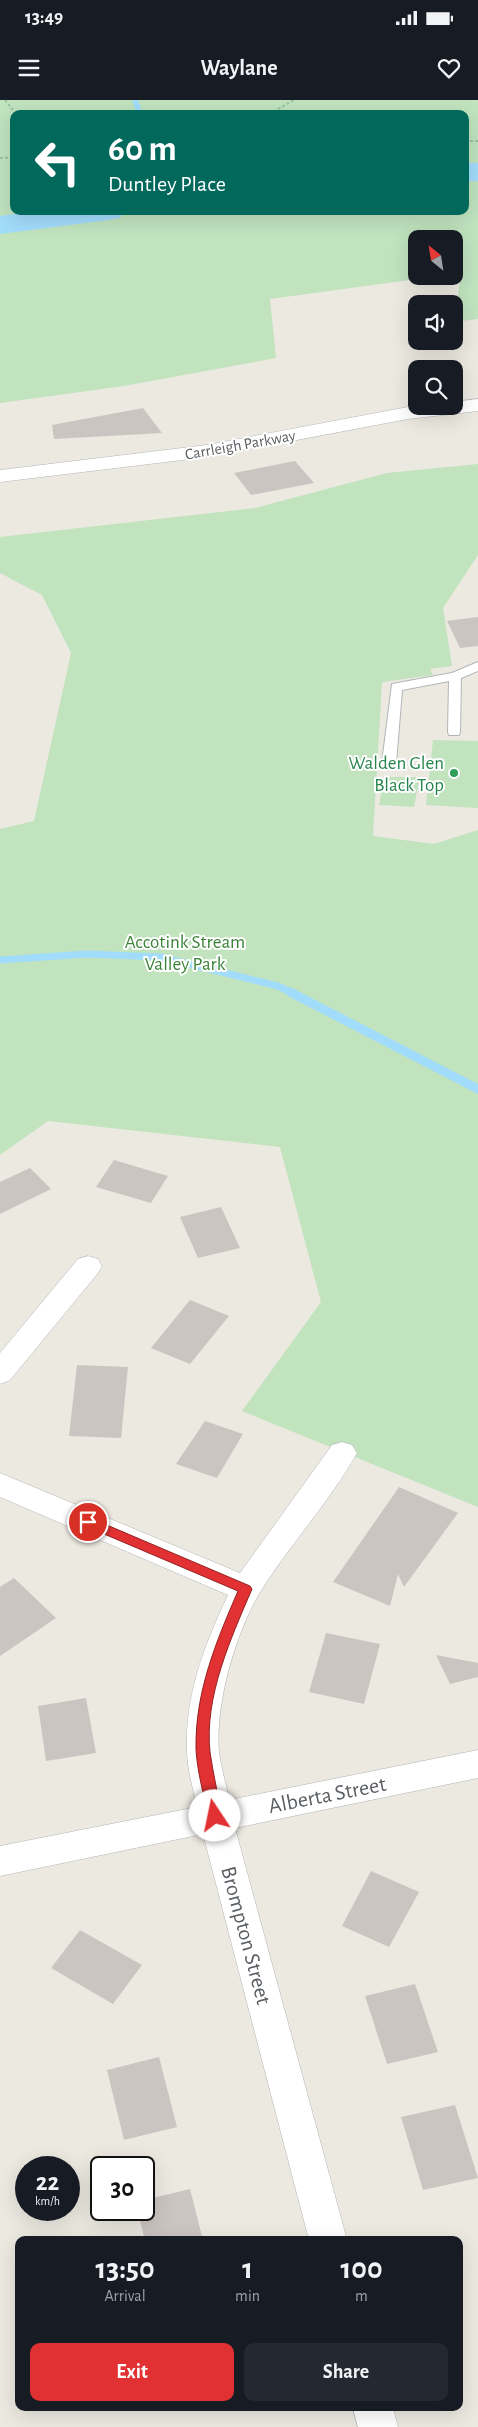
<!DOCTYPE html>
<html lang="en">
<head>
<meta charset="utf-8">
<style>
	body { margin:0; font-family:"Alegreya Sans",sans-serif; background:#242831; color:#f1f3f6; height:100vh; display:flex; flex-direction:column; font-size:19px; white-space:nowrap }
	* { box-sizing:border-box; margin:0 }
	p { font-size:16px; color:#9ea1a6 }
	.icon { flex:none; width:28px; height:28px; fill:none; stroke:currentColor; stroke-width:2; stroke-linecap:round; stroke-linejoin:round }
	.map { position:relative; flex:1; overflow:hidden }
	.details { position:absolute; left:15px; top:2136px; width:448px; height:175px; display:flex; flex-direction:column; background:#171b24; border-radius:10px; box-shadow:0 5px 20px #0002 }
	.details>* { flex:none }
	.hud { position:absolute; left:10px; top:10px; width:459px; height:105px; border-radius:10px; box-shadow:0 5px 20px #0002; background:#00695c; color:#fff; overflow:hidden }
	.needle { width:32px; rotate:330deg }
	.controls { position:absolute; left:408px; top:130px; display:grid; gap:10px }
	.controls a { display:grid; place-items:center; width:55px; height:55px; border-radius:10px; background:#171b24; box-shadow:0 5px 20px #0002; font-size:25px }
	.speed { position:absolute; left:15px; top:2056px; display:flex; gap:10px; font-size:25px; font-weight:700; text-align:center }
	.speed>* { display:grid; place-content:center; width:65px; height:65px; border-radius:50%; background:#171b24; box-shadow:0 5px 20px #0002; line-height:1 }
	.speed small { font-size:12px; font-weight:400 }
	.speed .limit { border:2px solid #111; border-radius:8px; background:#fff; color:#111 }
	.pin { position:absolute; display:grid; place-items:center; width:42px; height:42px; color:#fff; margin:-21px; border:2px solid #fff; border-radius:50%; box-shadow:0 1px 5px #0007 }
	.me { position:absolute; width:55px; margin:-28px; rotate:349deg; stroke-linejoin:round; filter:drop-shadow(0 0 4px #0008) }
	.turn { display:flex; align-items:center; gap:18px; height:105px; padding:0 15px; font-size:22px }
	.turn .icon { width:65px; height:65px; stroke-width:2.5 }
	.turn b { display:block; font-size:35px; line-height:42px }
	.eta { display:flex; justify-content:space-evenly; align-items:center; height:85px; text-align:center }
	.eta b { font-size:30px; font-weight:700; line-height:35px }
	.primary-button { display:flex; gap:10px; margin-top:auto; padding:10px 15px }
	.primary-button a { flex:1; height:58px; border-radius:10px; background:#e23133; color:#fff; font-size:20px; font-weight:700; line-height:58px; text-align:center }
	.primary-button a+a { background:#242831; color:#f1f3f6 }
	.status { display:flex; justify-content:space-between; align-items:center; height:35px; padding:0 25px; background:#171b24; direction:ltr }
	.status svg { height:14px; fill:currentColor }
	header { display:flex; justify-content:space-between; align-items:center; height:65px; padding:0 15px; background:#171b24; font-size:22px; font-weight:700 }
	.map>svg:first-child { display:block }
</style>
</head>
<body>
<div class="status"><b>13:49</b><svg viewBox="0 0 49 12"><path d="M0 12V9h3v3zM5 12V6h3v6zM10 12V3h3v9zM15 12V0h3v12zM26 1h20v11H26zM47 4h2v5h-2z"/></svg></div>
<header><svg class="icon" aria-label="menu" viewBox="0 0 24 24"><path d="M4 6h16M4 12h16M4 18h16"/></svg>Waylane<svg class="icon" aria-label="heart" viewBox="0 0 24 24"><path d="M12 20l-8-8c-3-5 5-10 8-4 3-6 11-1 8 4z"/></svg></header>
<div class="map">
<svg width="478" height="2327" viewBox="0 0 478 2327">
	<rect width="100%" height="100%" fill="#ece9e1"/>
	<path fill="#c1e3be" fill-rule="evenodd" d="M0,0H478V219L454,222L461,174H454V139H416V176H439L270,199L276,258L124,286L0,303ZM14,14H465V111H14Z
		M478,364V455L443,508L452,566L430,569L433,575L382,582L373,736L434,744L478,730V1407L242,1311L321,1202L280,1047L48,1021L0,1055V729L34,721L71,553L42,495L0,473V437L255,408L387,373Z
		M433,640L478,641V708L426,705Z
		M384,677H420L414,707L379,705Z"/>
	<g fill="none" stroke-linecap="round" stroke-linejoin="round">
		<path stroke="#a2dcfb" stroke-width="5.5" d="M135,0L140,14"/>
		<path stroke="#a2dcfb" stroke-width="7" d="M0,860L86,854L161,857L278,886L292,893"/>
		<path stroke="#a2dcfb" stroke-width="9" d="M290,892L478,989"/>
		<path fill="#a2dcfb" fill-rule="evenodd" d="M465,63H478V81H465Z
			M35,111H124L120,118L109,120L0,134V116Z"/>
	</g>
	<path fill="#cac5c1" d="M143,308L162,333L54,339L52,325Z
		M295,361L314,383L251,395L234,373Z
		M478,517V546L460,548L447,521Z
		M114,1060L168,1076L151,1103L96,1087Z
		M30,1068L51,1089L0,1114V1082Z
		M221,1107L240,1148L198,1158L180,1117Z
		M190,1200L229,1216L190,1264L151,1248Z
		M77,1265L128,1267L121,1338L69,1336Z
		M205,1321L243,1334L217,1378L176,1364Z
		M399,1387L458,1413L404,1487L398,1474L390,1506L333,1482Z
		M14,1478L56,1518L0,1556V1487Z
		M326,1533L380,1544L364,1604L309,1592Z
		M436,1555L478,1563V1577L450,1584Z
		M86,1598L96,1653L46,1661L38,1606Z
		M371,1771L419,1792L389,1847L342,1826Z
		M80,1830L142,1865L113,1904L51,1868Z
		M415,1884L438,1952L387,1964L365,1896Z
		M159,1957L177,2027L124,2040L107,1970Z
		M455,2005L478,2078L423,2090L401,2017Z
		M190,2089L203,2140H145L137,2110H144V2100Z"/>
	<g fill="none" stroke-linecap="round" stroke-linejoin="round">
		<g stroke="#b2b5b8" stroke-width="2">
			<path id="lane" d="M478,562V571L461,578L460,632L459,635H449L448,632L449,581L402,590L396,663L394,666H384L382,663L392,584L452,573Z"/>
		</g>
		<g stroke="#b2b5b8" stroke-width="1">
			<path id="street" d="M478,299V311L408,319L207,357L0,382V370L207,345L408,307L454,306V302Z
				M88,1156L98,1159L102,1166L98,1173L10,1280L0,1284V1253L78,1159Z
				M342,1342L352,1345L357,1353C329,1403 289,1445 259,1494C235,1535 215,1604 219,1652C221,1668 226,1684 229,1700L478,1650V1678L235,1728L347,2140H309L203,1734L0,1776V1746L197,1707C193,1688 187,1668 187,1650C185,1594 205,1544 228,1495L0,1397V1373L240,1473L332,1345Z
				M353,2308H393L398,2327H358Z"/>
		</g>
		<path stroke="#98c4a1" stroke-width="2" stroke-dasharray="3 2" stroke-linecap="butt" d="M5,0L16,14
			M269,14L294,0
			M465,41H478
			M0,58L14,57"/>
		<use href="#lane" fill="#fff" fill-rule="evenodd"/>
		<use href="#street" fill="#fff" fill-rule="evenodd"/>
	</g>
	<path fill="#e23133" stroke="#932021" d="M88,1417L250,1486L252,1489C231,1538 204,1597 210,1652C213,1673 218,1695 222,1716L220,1720H211L208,1716C204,1695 197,1671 196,1649C195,1592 216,1542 238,1491L83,1425L82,1422L83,1418Z"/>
	<circle fill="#2e9e5b" stroke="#fff" stroke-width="2" cx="454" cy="673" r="5"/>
	<g text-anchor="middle" stroke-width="4" stroke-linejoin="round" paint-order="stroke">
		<g font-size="16" fill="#5a5e62" stroke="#fff">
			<text transform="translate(240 344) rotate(-10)" y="6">Carrleigh Parkway</text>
		</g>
		<g font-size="19" fill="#27864d" stroke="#fff" text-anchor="end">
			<text x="444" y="669">Walden Glen<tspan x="444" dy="22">Black Top</tspan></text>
		</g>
		<g font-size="19" fill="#3b8338" stroke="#fff">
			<text x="185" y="848">Accotink Stream<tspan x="185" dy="22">Valley Park</tspan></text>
		</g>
		<g font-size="22" fill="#5a5e62" stroke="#fff">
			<text transform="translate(327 1694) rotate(-11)" y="8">Alberta Street</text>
			<text transform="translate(247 1835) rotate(75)" y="8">Brompton Street</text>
		</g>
	</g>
</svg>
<div class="controls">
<a><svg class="needle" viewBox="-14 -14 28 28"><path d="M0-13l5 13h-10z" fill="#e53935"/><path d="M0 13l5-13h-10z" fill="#9ea1a6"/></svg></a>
<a><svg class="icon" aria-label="sound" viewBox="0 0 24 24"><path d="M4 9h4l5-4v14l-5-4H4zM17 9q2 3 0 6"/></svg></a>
<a><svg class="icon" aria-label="search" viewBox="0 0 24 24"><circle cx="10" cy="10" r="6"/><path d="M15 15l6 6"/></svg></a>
</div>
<div class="speed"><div>22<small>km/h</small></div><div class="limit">30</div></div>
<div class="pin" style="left:88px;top:1422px;background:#d93025"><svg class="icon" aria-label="arrive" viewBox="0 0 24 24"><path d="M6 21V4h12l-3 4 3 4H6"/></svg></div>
<svg class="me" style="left:215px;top:1716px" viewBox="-20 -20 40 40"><circle r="19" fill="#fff"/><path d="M0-13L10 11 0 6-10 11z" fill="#e23133"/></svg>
<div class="hud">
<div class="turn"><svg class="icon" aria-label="left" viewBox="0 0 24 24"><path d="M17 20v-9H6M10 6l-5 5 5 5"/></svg><div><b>60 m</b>Duntley Place</div></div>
</div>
<section class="details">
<div class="eta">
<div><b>13:50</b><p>Arrival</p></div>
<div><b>1</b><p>min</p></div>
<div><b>100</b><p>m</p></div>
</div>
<div class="primary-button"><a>Exit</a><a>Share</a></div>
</section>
</div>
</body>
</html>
